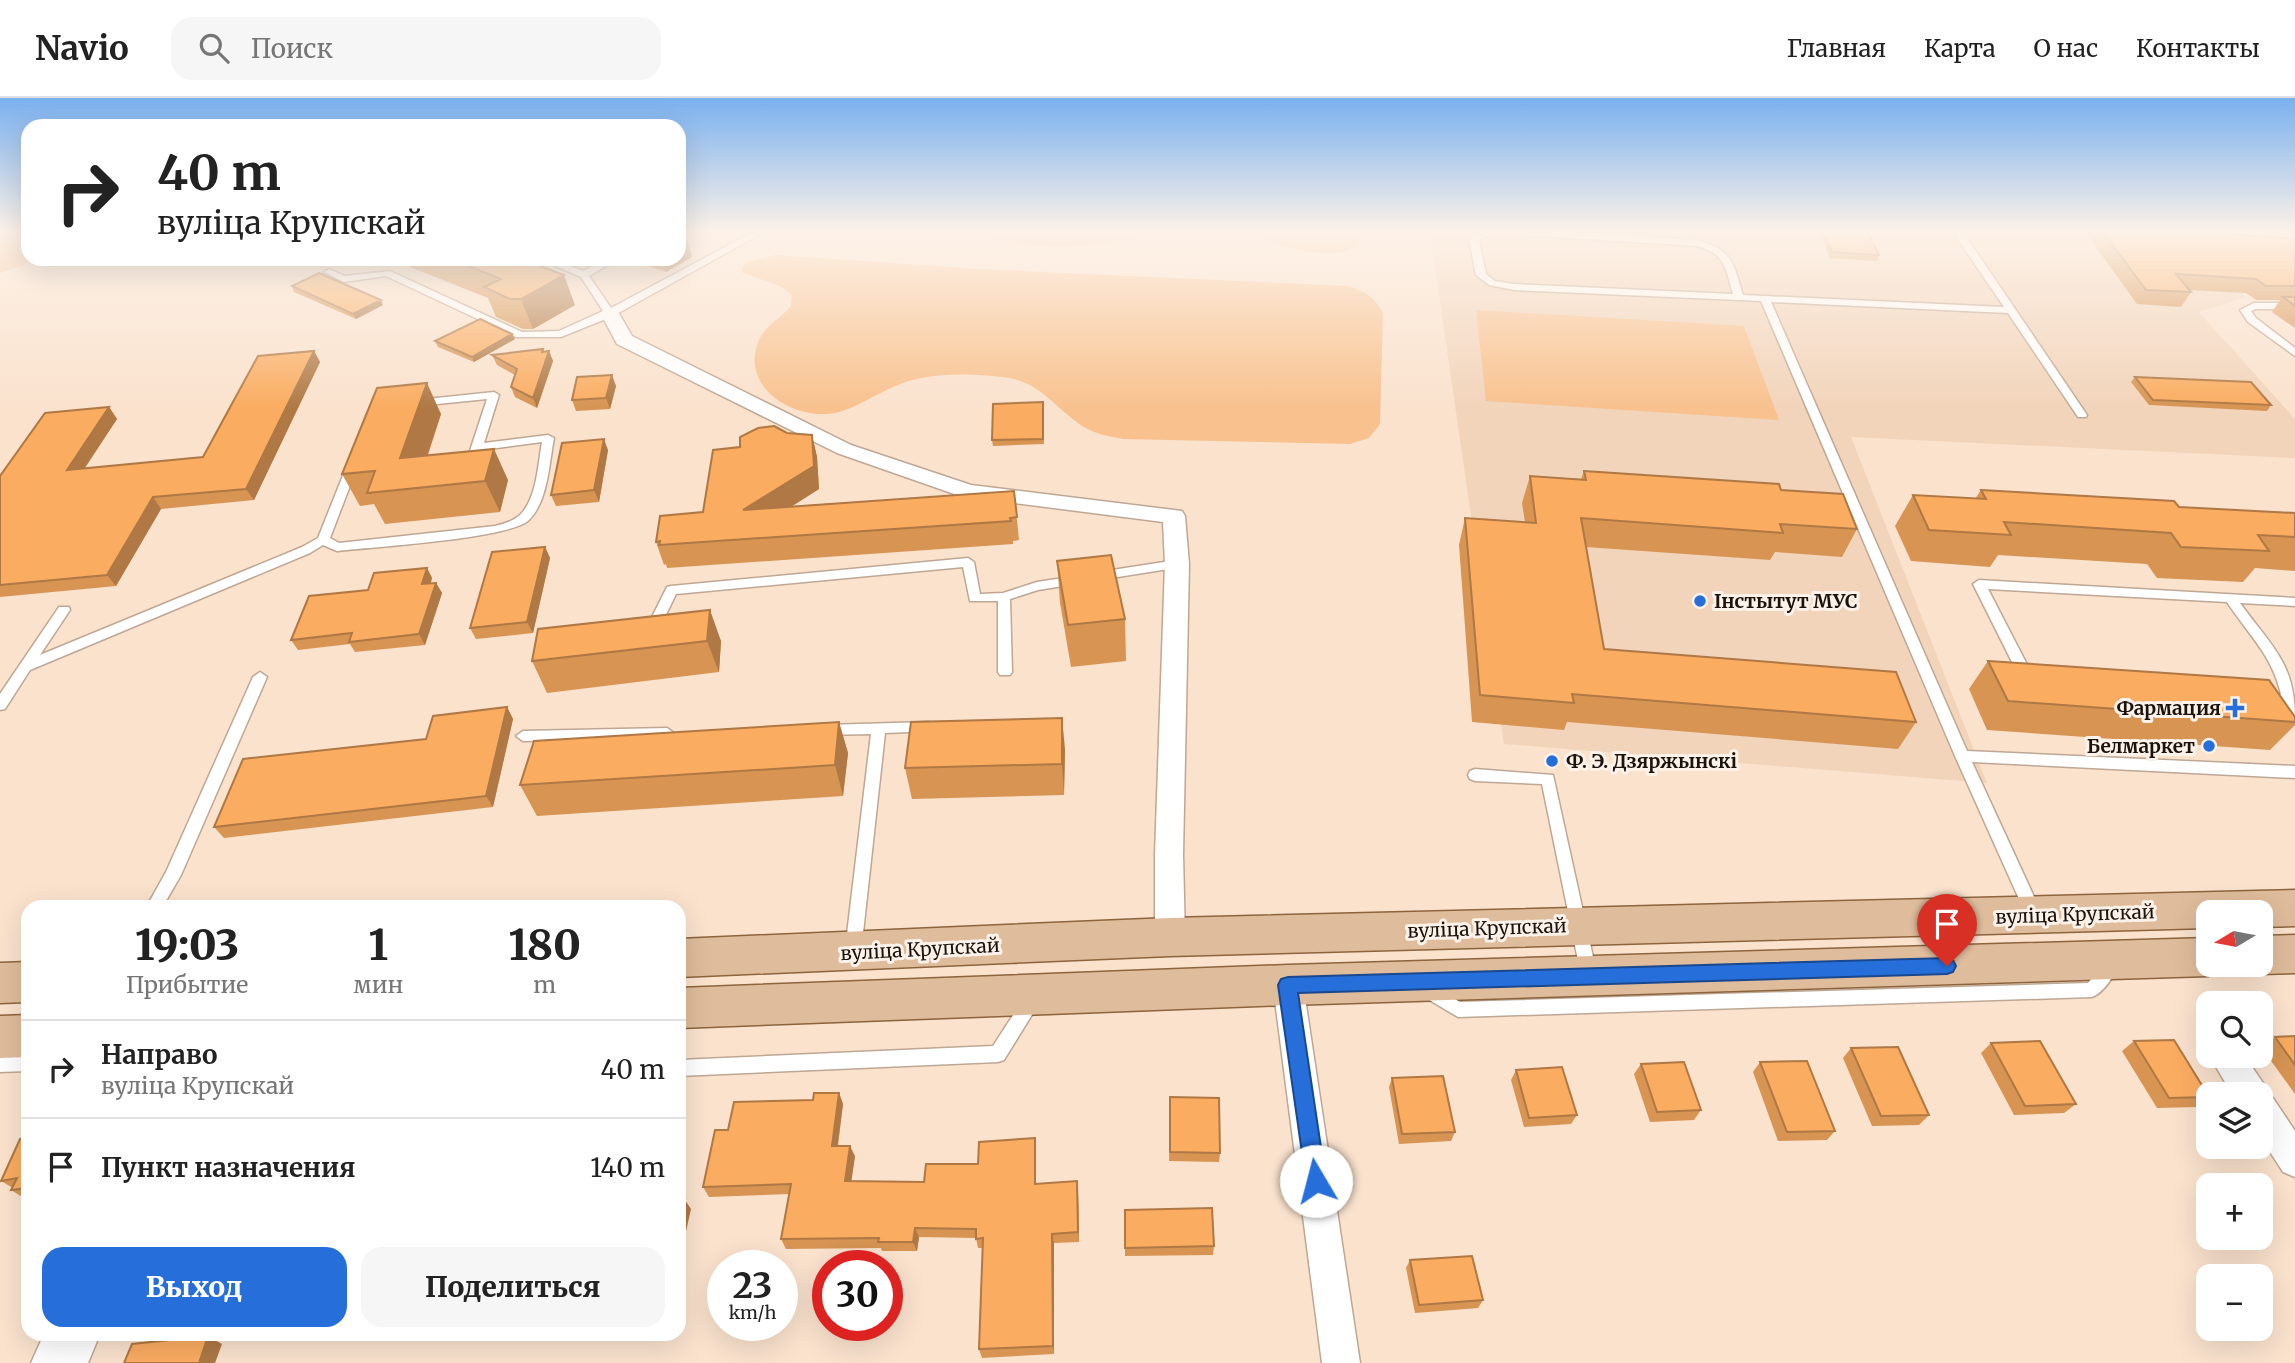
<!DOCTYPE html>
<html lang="ru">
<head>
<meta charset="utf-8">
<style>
	body { margin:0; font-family:Merriweather,serif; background:#f6f6f6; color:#222; height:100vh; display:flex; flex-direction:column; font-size:26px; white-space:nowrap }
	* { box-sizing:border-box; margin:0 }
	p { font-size:23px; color:#767676 }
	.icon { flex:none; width:38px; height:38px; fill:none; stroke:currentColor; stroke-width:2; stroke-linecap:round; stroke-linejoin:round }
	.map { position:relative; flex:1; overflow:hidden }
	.details { position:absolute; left:21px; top:802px; width:665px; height:441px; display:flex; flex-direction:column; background:#fff; border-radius:21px; box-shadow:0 7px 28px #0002 }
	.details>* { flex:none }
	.banner { position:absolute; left:21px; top:21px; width:665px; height:147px; border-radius:21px; box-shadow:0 7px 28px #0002; background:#fff; color:#222; overflow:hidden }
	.needle { width:46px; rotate:260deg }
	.buttons { position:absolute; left:2196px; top:802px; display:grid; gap:14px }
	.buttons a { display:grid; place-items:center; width:77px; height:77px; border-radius:14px; background:#fff; box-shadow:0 7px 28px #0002; font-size:35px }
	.speed { position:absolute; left:707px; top:1152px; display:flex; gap:14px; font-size:35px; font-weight:700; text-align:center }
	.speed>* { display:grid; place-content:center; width:91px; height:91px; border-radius:50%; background:#fff; box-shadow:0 7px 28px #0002; line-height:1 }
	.speed small { font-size:18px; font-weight:400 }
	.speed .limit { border:10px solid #d22; background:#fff; color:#111 }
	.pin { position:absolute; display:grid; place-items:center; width:60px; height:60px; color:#fff; margin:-72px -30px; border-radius:50% 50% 50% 0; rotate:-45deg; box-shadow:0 0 7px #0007 }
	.pin .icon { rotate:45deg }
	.me { position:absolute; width:77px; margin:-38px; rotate:352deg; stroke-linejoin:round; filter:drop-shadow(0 0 5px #0008) }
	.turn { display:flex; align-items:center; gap:24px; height:147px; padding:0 21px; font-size:32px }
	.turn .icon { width:91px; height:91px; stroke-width:2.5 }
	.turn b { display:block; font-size:49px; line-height:60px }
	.eta { display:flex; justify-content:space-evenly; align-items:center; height:119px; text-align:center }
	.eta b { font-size:42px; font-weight:800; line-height:49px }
	.primary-button { display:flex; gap:14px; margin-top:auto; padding:14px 21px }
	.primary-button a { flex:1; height:80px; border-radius:21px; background:#266fdb; color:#fff; font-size:28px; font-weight:800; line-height:80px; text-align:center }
	.primary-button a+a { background:#f6f6f6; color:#222 }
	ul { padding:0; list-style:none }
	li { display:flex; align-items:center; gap:21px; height:98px; padding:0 21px; border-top:2px solid #e0e0e0 }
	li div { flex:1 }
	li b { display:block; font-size:26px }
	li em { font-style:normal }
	header { display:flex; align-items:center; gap:42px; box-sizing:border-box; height:98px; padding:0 35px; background:#fff; border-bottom:2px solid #e0e0e0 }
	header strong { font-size:33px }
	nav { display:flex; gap:38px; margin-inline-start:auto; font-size:24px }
	.search { width:490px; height:63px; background:#f6f6f6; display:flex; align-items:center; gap:18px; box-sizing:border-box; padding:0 24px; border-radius:21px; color:#767676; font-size:26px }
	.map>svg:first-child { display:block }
</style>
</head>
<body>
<header>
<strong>Navio</strong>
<div class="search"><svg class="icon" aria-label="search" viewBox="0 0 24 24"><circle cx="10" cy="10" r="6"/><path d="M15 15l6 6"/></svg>Поиск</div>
<nav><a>Главная</a><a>Карта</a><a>О нас</a><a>Контакты</a></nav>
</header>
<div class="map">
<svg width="2295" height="1265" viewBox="0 0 2295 1265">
	<rect width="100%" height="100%" fill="#fae2cd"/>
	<path fill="#f2d4ba" d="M1430,134H2295V141L2214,138L2208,155L2246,199L2199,214L2295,321V360L1851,339L1987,685L1504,646Z"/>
	<path fill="#f8c18e" d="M0,134H28V161H43L0,175Z
		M980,134H1162C1125,148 1012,156 980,134Z
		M1256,134H1363C1358,172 1275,152 1256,134Z
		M776,157L978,171L1349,188C1365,194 1375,199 1383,215L1380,326L1369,340L1350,346L1123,341C1107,338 1091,335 1078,325C1053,307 1037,282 1002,279C975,276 944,275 917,281C890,286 866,306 839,314C797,325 738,290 759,242C765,228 782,219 791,208L792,197L782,189L743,175L742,170L747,164Z
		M1476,212L1744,228L1779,322L1486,303Z"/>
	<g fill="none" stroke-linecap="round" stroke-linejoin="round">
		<g stroke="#bea794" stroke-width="3">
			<path id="lane" d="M753,134H764L613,218L561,239H516L386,178L344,184L324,174L329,171L345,178L390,173L522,234L559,233L603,213L581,179L539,161H552L583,173L606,161H618L589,178L611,210Z
				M1477,134H1495L1479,142L1486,176L1495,183L1514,186L1733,196C1725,170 1726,156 1697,148L1522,137L1518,134H1567L1697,142C1733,152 1733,164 1743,197L2004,209L1959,143L1956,134H1966L1969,143L2087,317L2086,319H2078L2008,215L1771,204L1967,653L2295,668V680L1972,664L2042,816L2040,821L2034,823L2028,821L1955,658L1761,203L1514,192L1489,187L1476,177L1469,141Z
				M2254,205H2295V211H2256L2251,213L2256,220L2295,250V258L2248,224L2240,212Z
				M494,294L499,297L484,345L548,337L554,340C549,366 548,403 529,422C510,441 371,449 337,453L323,447L310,455L30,572L5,611L0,612V596L59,509H69L70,512L40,557L302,449L318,440L348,365H356L358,367L330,440L339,445L495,428C504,426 514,423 521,416C537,399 538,366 542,344L482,352L474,373H466L464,371L487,301L417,308L412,305L417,302Z
				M968,460L974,464L980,496L1003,495L1037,484L1076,478L1082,482L1076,486L1038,492L1010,501L1012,574L1010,577H1000L998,574V503H970L963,469L676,496L659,531L650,533L644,529L649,525L667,489L671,488Z
				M1177,462L1181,463L1183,466L1181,469L1099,482L1093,478L1099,474Z
				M1979,482L2295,500V508L2240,505C2271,548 2295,564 2295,621L2290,620L2284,606L2258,603L2256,599L2258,595L2281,596C2272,557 2248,536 2227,504L1988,491L2034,580L2027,585L2020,580L1973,486Z
				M260,574L267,579L181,777L163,808H147L166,774L253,579Z
				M929,624L934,625L936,629L934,633L885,635L861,853L859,858L853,860L847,858L845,853L871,636L824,637L817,632L824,627Z
				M667,630L674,635L667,640L523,643L516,638L523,633Z
				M1475,671L1553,677L1597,877L1595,882L1589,884L1583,882L1581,877L1542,686L1475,683L1470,681L1468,677L1470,673Z
				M2110,862L2116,864L2118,869C2113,879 2103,895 2092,899L1458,919L1421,897L1419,892L1421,887L1427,885L1460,904L2088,885L2104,864Z
				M1032,895L1038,897L1040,902L1038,907L1004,962L998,964L679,978V962L993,948L1026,897Z
				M28,957V973L0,974V958Z"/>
		</g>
		<g stroke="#bea794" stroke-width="3">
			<path id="street" d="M610,210L617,212L632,238L851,347L971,387L1182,413L1185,418L1189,466L1183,757L1185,839L1181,848L1170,852L1159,848L1155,839V757L1165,466L1163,424L960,398L837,355L617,246L601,216Z
				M1288,873L1299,877L1303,887L1360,1265H1322L1273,887L1277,877Z
				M2209,957H2244L2263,985L2267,998L2273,1000L2295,1033V1079L2283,1074L2261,1040V996H2232Z"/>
		</g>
		<g stroke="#bea794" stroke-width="3">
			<path id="secondary" d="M44,1236H100L88,1265H31Z"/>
		</g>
		<g stroke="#8d643e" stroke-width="3">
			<path id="primary" d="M2295,792V828L2261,829V814H2208V830L1170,858L679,879V841L1170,820Z
				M2295,837V875L2261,876L2245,871L2243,866H2261V838Z
				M2208,840V866H2227L2224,873L2208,878L1288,907L679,930V890L1288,867Z
				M28,864V904L0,905V865Z
				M28,917V959L0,960V918Z"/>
		</g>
		<use href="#lane" fill="#fff" fill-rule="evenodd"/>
		<use href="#street" fill="#fff" fill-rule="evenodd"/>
		<use href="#secondary" fill="#fff" fill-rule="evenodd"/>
		<use href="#primary" fill="#dfbc9b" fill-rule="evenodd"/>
	</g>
	<path fill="#d79453" d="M1819,134H1868L1879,157L1877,163L1830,160Z
		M2085,134H2202L2295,141V230L2272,214L2280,202H2256L2246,195L2189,192L2191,194L2181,209L2137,206Z
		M692,159L666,174L626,161H679Z
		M390,161H521L575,207L533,231H523L496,219L488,200Z
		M292,188L383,207L356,221L294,194Z
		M512,236L515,241L474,264L438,249L435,243Z
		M314,253L320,264L254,402L161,411L116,488L0,499V378L109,309L117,321L85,370L203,359Z
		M549,253L553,263L537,310L515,299L511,289L515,277L497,267L492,257Z
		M2135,279L2271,307L2267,313L2149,307L2131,284Z
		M616,288L610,311L576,313L572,302Z
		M1043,304L1044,346L993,348L992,342Z
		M441,316L428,357L508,382L500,414L385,426L374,406L360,408L342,376Z
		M787,335L812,337L817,359L819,391L792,408L1014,393L1019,442L1013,443V446L667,470L666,466L664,467L656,444L703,414L740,349Z
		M608,352L599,404L556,408L551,397Z
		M1584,373L1781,392L1857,431L1842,459L1775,454L1770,462L1586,449L1604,551L1916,624L1898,651L1567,624L1564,632L1472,624L1459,447L1465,420L1525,424L1522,405L1530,378L1581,381Z
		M1981,392L2179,409L2295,415V473L2255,470L2243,484L2157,480L2147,466L1998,457L1990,469L1911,463L1895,428L1913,397L1975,401Z
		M545,449L550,460L533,535L476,541L470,530Z
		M1057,463L1125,521L1126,563L1071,569L1060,505Z
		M427,470L432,480L431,485H436L442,495L425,547L355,554L350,546L298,552L291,542L368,492Z
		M538,531L721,543L719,574L547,595L532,563Z
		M1988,563L2295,619V627L2270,652L1987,632L1969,591Z
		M507,609L513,621L493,709L224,740L214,729Z
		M839,624L848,655L843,698L537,718L520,687Z
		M1065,651L1064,697L912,701L905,670Z
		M2295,938V996L2261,949L2275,939Z
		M2134,943L2208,997V1000L2197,1009L2157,1010L2122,953Z
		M1991,945L2076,1006L2064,1015L2014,1017L1981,955Z
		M1851,950L1929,1017L1919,1027L1872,1028L1843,960Z
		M1760,964L1835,1033L1827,1042L1778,1043L1753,974Z
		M1641,966L1701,1012L1694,1022L1650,1024L1634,976Z
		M1516,972L1577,1017L1571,1026L1524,1029L1511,982Z
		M1392,980L1455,1034L1451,1043L1399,1046L1389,989Z
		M839,995L843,1006L838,1048L855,1058L851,1083L924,1084L978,1066L1035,1040L1036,1051V1086L1078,1093L1079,1144L1054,1145V1256L982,1260L979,1251L983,1150H978L976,1140L919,1139L917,1153H882L881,1150L786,1151L781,1141L789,1096L709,1099L703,1089L728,1032L813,1002Z
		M1170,999L1220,1055L1219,1064L1169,1063Z
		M28,1040V1099L24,1100L11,1092L13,1090L1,1083Z
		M1125,1112L1214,1148L1213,1157L1125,1158Z
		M1410,1162L1483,1202L1478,1210L1415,1215L1406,1170Z"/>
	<path fill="#af7844" d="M679,134H685L692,159L666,174L662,161H679Z
		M564,177L575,207L533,231L521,201Z
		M381,202L383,207L356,221L353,216Z
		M512,236L515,241L474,264L472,259Z
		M543,251L546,260L549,253L553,263L537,310L533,300Z
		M314,253L320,264L254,402L246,391Z
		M612,277L616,288L610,311L606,300Z
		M427,285L441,316L416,391L400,360Z
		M109,309L117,321L76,383L67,372Z
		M812,337L817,359L819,391L750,435L743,412Z
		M604,341L608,352L599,404L594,392Z
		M494,351L508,382L500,414L485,383Z
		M153,399L161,411L116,488L107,477Z
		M545,449L550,460L533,535L527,524Z
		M427,470L432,480L427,496L422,486Z
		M436,485L442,495L425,547L419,536Z
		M710,512L721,543L719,574L707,543Z
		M507,609L513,621L493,709L486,698Z
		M1062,620L1065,651L1064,697L1062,666Z
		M839,624L848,655L843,698L835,667Z
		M839,995L843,1006L836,1059L832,1048Z
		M1035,1040L1036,1051V1096L1035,1086Z
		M850,1048L855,1058L850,1093L845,1083Z
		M1077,1083L1078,1093L1079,1144L1078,1134Z
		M685,1102L691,1111L683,1147L679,1142V1128Z
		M915,1130L919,1139L917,1153L913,1144Z
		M1052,1136L1054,1145V1256L1053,1248Z
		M208,1238L222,1246L215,1265H199Z"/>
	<path fill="#faac61" stroke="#af7844" stroke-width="2" d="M1823,134H1868L1879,157L1832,154Z
		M2103,134H2202L2295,141V188H2266L2256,181L2176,176L2191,194L2146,192Z
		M451,161H521L564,177L521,201H510L484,189L501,181Z
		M319,175L381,202L353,216L292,188Z
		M2283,199H2295V208Z
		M480,221L512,236L472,259L435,243Z
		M543,251L542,254L549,253L533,300L511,289L517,271L492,257Z
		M314,253L246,391L153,399L107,477L0,487V378L45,315L109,309L67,372L203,359L258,258Z
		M612,277L606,300L572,302L577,279Z
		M2135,279L2251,284L2271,307L2153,302Z
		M427,285L400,360L494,351L485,383L367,395L375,373L342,376L377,290Z
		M1043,304V341L992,342L993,306Z
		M774,328L787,335L812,337L814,368L743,412L1014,393L1017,419L1010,420L1011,423L659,447L660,443L656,444L660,418L703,414L713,352L740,349V339L758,330Z
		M604,341L594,392L551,397L562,345Z
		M1584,373L1779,386L1781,392L1843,396L1857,431L1780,426L1783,435L1581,420L1604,551L1896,574L1916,624L1572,596L1574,605L1480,597L1465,420L1536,425L1530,378L1586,382Z
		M1981,392L2174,403L2179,409L2295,415V439L2258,437L2269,453L2181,449L2171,435L2004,424L2011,437L1929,432L1913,397L1986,401Z
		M545,449L527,524L470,530L492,454Z
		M1111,457L1125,521L1068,527L1057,463Z
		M427,470L422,486L436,485L419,536L349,544L352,535L291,542L309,498L368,492L374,475Z
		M710,512L707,543L532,563L538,531Z
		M1988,563L2269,582L2295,619V624L2008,603Z
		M507,609L486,698L214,729L243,661L426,641L433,618Z
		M1062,620V666L905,670L911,624Z
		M839,624L835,667L520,687L534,643Z
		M2295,938V967L2275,939Z
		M2174,942L2208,997V999L2169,1000L2134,943Z
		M2040,943L2076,1006L2025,1008L1991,945Z
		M1898,949L1929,1017L1881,1018L1851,950Z
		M1807,963L1835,1033L1787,1034L1760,964Z
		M1684,964L1701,1012L1657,1014L1641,966Z
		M1562,969L1577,1017L1529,1020L1516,972Z
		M1443,978L1455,1034L1402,1036L1392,980Z
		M814,995H839L832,1048H850L845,1083L924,1084L926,1066H978L979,1044L1035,1040V1086L1077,1083L1078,1134L1052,1136L1053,1248L979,1251L983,1140L976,1141V1131L915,1130L913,1144H878L879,1140L781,1141L791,1086L703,1089L715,1032H728L734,1004L813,1002Z
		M1170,999L1219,1000L1220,1055L1170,1054Z
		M28,1040V1090L11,1092L17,1080L1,1083L20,1041Z
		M679,1102H685L679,1128Z
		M1212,1110L1214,1148L1125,1150V1112Z
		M1472,1158L1483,1202L1419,1207L1410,1162Z
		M208,1238L199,1265H124L132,1246Z"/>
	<linearGradient id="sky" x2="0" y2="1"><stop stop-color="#7ab0ef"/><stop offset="0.43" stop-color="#fdf2e8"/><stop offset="1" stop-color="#fdf2e8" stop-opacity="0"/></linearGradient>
	<rect width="2295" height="311" fill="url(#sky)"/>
	<path fill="#266fdb" stroke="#19488e" stroke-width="2" d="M1947,860L1953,862L1956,868L1953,874L1947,876L1298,895L1326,1083L1323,1090L1316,1093L1309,1090L1306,1083L1278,887L1281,881L1288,879Z"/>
	<g fill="#266fdb" stroke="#fcf2ea" stroke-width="2.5">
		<circle cx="1700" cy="503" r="7"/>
		<path d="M2231.5 599.5h7v7h7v7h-7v7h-7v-7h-7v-7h7z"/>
		<circle cx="2209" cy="648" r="7"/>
		<circle cx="1552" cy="663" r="7"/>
	</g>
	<g text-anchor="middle" stroke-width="6" stroke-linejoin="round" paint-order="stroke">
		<g font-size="19" font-weight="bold" fill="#1b130c" stroke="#fcf2ea" text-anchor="start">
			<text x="1714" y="510">Інстытут МУС</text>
			<text x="2221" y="617" text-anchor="end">Фармация</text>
			<text x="2195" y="655" text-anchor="end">Белмаркет</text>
			<text x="1566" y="670">Ф. Э. Дзяржынскі</text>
		</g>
		<g font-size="19" fill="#1b130c" stroke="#fcf2ea">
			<text transform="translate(2075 816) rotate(-2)" y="7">вуліца Крупскай</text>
			<text transform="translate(1487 830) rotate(-2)" y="7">вуліца Крупскай</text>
			<text transform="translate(920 851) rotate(-3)" y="7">вуліца Крупскай</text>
		</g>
	</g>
</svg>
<div class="buttons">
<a><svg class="needle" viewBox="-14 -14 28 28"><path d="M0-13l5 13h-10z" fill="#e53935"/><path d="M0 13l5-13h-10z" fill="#767676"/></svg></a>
<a><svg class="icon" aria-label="search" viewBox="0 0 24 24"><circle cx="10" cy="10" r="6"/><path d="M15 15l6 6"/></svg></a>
<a><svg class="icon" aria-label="layers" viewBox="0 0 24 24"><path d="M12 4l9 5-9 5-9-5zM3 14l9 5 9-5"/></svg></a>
<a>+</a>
<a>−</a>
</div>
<div class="speed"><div>23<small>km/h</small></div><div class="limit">30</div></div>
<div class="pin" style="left:1947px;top:868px;background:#d93025"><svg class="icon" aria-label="arrive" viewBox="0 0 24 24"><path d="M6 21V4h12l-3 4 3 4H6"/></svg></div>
<svg class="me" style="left:1316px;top:1083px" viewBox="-20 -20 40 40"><circle r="19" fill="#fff"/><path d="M0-13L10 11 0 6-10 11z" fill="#266fdb"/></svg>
<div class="banner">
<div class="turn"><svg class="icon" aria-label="right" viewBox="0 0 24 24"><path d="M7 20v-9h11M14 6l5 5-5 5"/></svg><div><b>40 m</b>вуліца Крупскай</div></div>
</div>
<section class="details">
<div class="eta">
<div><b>19:03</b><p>Прибытие</p></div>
<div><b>1</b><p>мин</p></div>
<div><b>180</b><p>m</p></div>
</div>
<ul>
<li><svg class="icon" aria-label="right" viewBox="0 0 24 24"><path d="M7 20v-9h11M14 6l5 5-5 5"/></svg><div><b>Направо</b><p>вуліца Крупскай</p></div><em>40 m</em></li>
<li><svg class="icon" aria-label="arrive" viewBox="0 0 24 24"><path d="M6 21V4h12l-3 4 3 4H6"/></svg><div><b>Пункт назначения</b></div><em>140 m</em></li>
</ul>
<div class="primary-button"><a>Выход</a><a>Поделиться</a></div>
</section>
</div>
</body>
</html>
